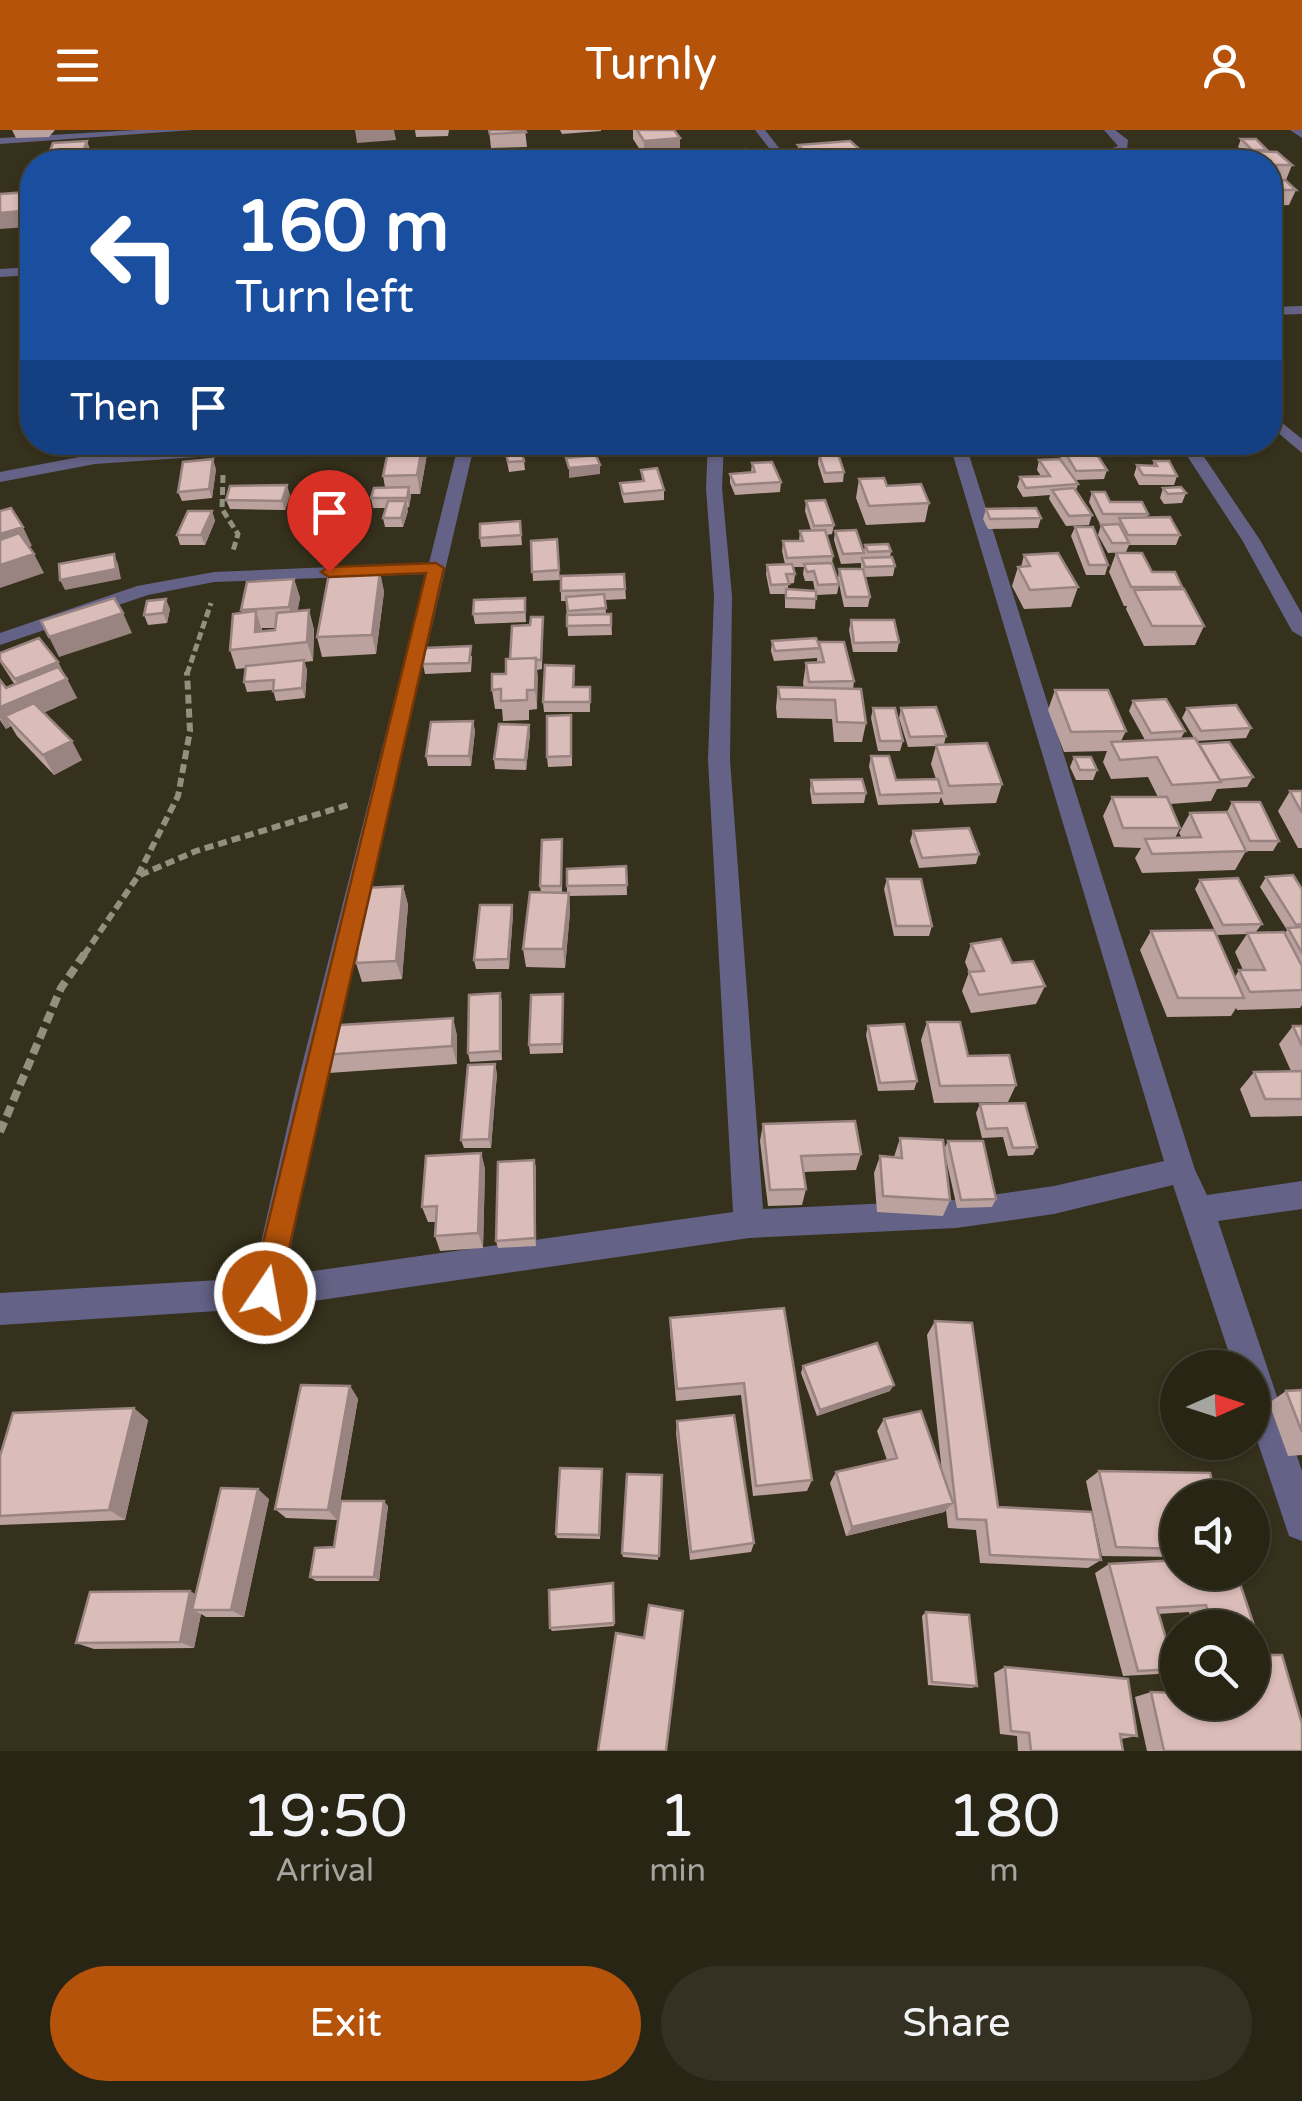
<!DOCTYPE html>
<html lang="en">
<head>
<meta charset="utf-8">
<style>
	body { margin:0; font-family:"Varela Round",sans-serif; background:#343122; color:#f1f3f6; height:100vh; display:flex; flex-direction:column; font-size:38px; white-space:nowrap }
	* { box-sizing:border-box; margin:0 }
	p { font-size:32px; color:#a5a5a0 }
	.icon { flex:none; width:55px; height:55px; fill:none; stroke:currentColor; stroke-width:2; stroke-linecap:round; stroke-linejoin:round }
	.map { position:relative; height:1621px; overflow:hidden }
	.sheet { display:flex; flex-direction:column; background:#282515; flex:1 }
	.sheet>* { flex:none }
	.banner { position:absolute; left:20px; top:20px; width:1262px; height:305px; border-radius:40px; box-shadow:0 2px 8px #0004,0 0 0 2px #444234; background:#1a4fa0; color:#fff; overflow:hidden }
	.needle { width:65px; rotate:87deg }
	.fabs { position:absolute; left:1160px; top:1220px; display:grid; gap:20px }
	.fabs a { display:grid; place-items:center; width:110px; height:110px; border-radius:50%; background:#282515; box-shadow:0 2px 8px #0004,0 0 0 2px #444234; font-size:50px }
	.pin { position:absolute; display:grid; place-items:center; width:85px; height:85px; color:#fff; margin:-102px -42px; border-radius:50% 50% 50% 0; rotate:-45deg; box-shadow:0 0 10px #0007 }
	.pin .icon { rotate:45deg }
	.me { position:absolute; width:110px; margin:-55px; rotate:12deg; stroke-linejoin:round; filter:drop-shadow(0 0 8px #0008) }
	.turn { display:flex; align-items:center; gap:35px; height:210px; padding:0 50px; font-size:45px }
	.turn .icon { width:130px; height:130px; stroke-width:2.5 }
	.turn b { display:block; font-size:70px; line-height:85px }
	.then { display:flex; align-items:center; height:95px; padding:0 50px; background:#0003; gap:20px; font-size:38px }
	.eta { display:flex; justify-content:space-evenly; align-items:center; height:170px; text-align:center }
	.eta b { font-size:60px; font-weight:600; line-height:70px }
	.primary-button { display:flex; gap:20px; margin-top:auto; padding:20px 50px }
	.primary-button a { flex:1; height:115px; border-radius:60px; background:#b45309; color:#fff; font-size:40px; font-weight:600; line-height:115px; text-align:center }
	.primary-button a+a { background:#343122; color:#f1f3f6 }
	header { display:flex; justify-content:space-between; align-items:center; height:130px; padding:0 50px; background:#b45309; color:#fff; font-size:45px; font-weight:600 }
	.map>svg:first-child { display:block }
</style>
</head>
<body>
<header><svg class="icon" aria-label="menu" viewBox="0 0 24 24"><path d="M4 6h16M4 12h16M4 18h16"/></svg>Turnly<svg class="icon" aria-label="person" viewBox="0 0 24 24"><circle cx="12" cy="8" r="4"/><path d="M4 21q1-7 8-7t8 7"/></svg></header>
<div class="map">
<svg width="1302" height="1621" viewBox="0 0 1302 1621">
	<rect width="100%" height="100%" fill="#36311c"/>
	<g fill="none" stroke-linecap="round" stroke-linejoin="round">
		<path stroke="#94907f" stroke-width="5" stroke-dasharray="8 4" stroke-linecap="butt" d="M223,345L222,379L238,404L233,421
			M187,544L211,473"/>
		<path stroke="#94907f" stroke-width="6" stroke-dasharray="9 5" stroke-linecap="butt" d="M138,745L178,666L190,601L187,542
			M84,825L138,746L196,721L348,675"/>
		<path stroke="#94907f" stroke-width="8" stroke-dasharray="11 6" stroke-linecap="butt" d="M0,1002L61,858L85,823"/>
		<path fill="#646387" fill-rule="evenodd" d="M136,0H193L0,14V8Z
			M755,0H765L790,32H780Z
			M1104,0H1115L1128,10L1127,20L1087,32H1072L1118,16Z
			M1290,0H1302V8Z
			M32,137V145L0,147V139Z
			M1302,176V184L1270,185V177Z
			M1270,283L1302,309V323L1270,296Z
			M265,312H350L342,317L95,334L0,352V342L95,324Z
			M459,312H475L323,963L285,1145L733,1082L708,630L714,466L706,358L708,312H724L722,358L732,466L730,630L763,1079L956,1070L1054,1056L1164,1031L949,312H965L1195,1040L1207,1065L1302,1051V1079L1218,1091L1302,1341V1411L1289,1406L1252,1295V1238H1234L1173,1055L1054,1084L956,1098L749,1108L265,1178L0,1195V1163L253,1148L295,963L426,444L214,452L148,465L0,515V503L137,456L214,442L429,433Z
			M1178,312H1194L1260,410L1302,484V507L1292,501L1242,410Z"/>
	</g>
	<path fill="#bba29e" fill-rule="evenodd" d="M12,0H55L49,7L16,8Z
		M415,0H449L448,6L416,7Z
		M489,0H525L527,17L491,18Z
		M560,0H601V1L562,4Z
		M616,0H674L680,23L644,26L633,9V0Z
		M1241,9L1267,20L1266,22L1292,35L1286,50L1270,51V32H1243L1246,24L1238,17Z
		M798,15L865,24L864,32H799L797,30Z
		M90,19L87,26L53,28L50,21Z
		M610,20L616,32H560L559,23Z
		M716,21L756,32H716Z
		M871,23L938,32H870Z
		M1270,51L1296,60L1289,75L1270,76Z
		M833,312H873L835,315Z
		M1075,312H1144L1143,315H1119L1120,317L1117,327H1098L1107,340L1104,349L1075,350L1078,354L1076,360L1092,385L1089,395L1066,396L1049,369L1050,365L1023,367L1017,357L1020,347L1041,346L1037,340L1039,330L1060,329L1063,319H1074Z
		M504,316L524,331L525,340L509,342Z
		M427,324L420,364H411L409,377L407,378L408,381L403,397H385L383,388L386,378H373L371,368L385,357L383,346Z
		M819,324L844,342L843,352L824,353L818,334Z
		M1154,331L1177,346L1174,355H1139L1134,345L1137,335H1153Z
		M752,333L781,352L780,362L735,365L730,353V344L751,342Z
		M216,339L212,368L182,371L178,362Z
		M641,340L664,360V370L624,373L621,363L620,353L642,351Z
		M859,349L887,356L929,373L925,392L866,395L856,368Z
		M1163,358L1186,363L1182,373L1164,374L1160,368Z
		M1092,362L1110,372L1148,384L1147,388L1180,405L1176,415H1129L1126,422L1108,423L1098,405L1101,395L1117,394H1100L1089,372Z
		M290,365L285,380L230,379L226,370Z
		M806,371L834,395L832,404L827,405L833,426L832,433L839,454L837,464L817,465L816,462L815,479L785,478V464H770L766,444L767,435L785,434L782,421L783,411H799L800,401L811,400L805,381ZM793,437H804L803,444L805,451H813L815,461L788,459V454L794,453L795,444Z
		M986,379L1041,388L1038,398L988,399L983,389Z
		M212,381L215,391L205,415H180L177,405Z
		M520,391L522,415L481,417L480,408Z
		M1075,397L1108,435L1105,445H1086L1071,406Z
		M835,401L864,421L865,415L891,421L890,428L895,436L893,446L865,447L870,467L868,477H844L838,449L839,439H861V433L841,434L834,410Z
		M557,409L560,450L533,451L531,411Z
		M1116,423L1182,457L1181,459L1204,496L1195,515L1144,516L1126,479L1127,476H1124L1109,442Z
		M1024,425L1078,457L1071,477L1024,479L1012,456L1018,437H1021Z
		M380,442L384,462L376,524L322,527L317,507Z
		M624,444L626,469L605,470L606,484H611L612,505L568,506L566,471H561V446Z
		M294,449L300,468L297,481L309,480L314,500L313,531L304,532L307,540L305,568L276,571L273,560L247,562L244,552L246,538L236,539L230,520L242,483L241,480ZM262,498H276L275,500L262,501Z
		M525,468L526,492L475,494L473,484Z
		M170,479L167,493L148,495L144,485Z
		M543,487L542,539L537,540V579L529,580V590L503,591L502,579H495L492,560L506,544L510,529L530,495Z
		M851,490L899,512L897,522H853L849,500Z
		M772,511L819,516V512L854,551L853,559L866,593L862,612H834L832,589L777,588L776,577L778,557L804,558L803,553L806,533H817V528L774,531L771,521Z
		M0,523L58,532L77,568L43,583L82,630L54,645L17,606L11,596L6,599L0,590V550L6,558L15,555L0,532Z
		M472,526L471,542L425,544L423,534Z
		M575,545L574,557H590V582H544L543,572Z
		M1055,560L1126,601L1121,611L1145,610L1129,581L1133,571L1185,601L1181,608H1194L1182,588L1187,578L1251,598L1246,608L1197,611L1199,614L1253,647L1247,657L1217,659L1211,671L1170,674L1180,698L1175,708H1182L1179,703L1190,683L1227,682L1232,672L1279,711L1273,721H1246L1235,740L1142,743L1135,728L1141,718L1114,717L1103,686L1112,667H1158L1148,647L1111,649L1103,632L1107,621L1064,622L1048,580Z
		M873,578L903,611L900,621H878L871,588Z
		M901,578L946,606L944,614L1002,654L996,673L944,675L941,667L939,673L878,675L869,636L871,626L896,650L936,649L931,634L936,616L908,617L899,588Z
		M473,591L475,601L471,636H428L426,626Z
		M572,595V636L548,637L547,627Z
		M530,604L526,640L495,639L494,629Z
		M1074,627L1097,640L1093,650H1076L1070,637Z
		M811,650L866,663L864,673L812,674L810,660Z
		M1290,661H1302V718H1298L1278,681Z
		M913,701L979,724L976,734L919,738L910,711Z
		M562,709V763H567V756L626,736L627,765L569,766L570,782L565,838L526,837L523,819L541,763L540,756Z
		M1266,747L1302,759V875L1300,878L1237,880L1236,878L1231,886L1167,887L1140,820L1151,801L1235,847L1239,840H1243L1235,822L1247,804L1217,805L1195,759L1200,750L1262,794L1255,803H1285L1287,800L1260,757Z
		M887,749L932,796L929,806H894L884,759Z
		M403,756L408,775L402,849L362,852L356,833Z
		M512,775L513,784L509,839H476L474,830Z
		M971,814L1045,856L1036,874L971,883L962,861L969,842L965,832Z
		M500,863L502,872V930L470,932L468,923Z
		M563,864V923L530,924L529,915Z
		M453,888L457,906V934L329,943L322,925Z
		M927,892L968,926L1016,955L1008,972L934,973L921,910Z
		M868,896L917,951L914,960L878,961L866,905Z
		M1293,896H1302V986L1251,987L1240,959L1254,942L1291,941L1279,914Z
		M497,943L491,1018H464L461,1010Z
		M980,974L1037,1017L1033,1025L1008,1026L1003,1007L982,1008L976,983Z
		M763,994L861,1024L856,1040L804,1042L806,1059L802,1075L768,1076L760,1011Z
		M900,1008L944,1019L948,1011L996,1069L992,1077L957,1078L944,1020L950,1070L943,1086L877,1082L874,1043L880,1026L894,1027Z
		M481,1023L485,1039L483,1118L440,1121L435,1106L436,1092H428L422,1077Z
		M534,1030L536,1038V1116L498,1118L496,1111Z
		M784,1178L812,1350L807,1361L753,1366L741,1265L676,1271L670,1201V1188Z
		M935,1191L998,1377L1101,1430L1088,1438L980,1433L976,1400L948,1398L946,1380L944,1382L846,1406L830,1353L836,1342L887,1330L877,1301L884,1289L942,1342L927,1205Z
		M803,1236L890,1261L817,1286L801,1243Z
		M350,1256L358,1269L337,1390L286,1388L275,1379Z
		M1302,1260V1325L1288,1326L1269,1273L1286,1261Z
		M148,1290L125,1390L0,1395V1326Z
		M677,1291L754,1413L751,1422L690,1430L676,1303Z
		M1099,1341L1178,1368V1427L1102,1426L1086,1351Z
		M602,1344L600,1409L557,1408L556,1404Z
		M662,1345L658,1430L623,1427L622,1423Z
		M269,1369L244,1487H206L201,1484L194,1518L94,1519L76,1513L196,1464Z
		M388,1376L379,1451H316L310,1447L334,1417Z
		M1178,1430V1442H1236L1260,1513L1252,1515V1498H1193L1189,1482L1158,1484L1175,1539L1158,1544L1123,1546L1095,1443L1109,1434Z
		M613,1453L614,1496L552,1501L550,1498Z
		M926,1482L977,1556L972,1558L928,1555L922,1486Z
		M1005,1537L1137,1606L1121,1609L1123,1621H1018L1017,1606L1000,1604L994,1543Z
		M1151,1562L1252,1572L1302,1621H1147L1135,1567Z"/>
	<path fill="#998481" d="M355,0H394L396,10L357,13Z
		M680,8V23L644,26V11Z
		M87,11L90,19L87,26L84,19Z
		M865,24L864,32H811V28Z
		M29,62L32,72V83L27,97L0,99V83Z
		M423,312H425L427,324L420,364L417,345Z
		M213,329L216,339L212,368L209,359Z
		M600,335V344L569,348V338Z
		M287,355L290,365L285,380L282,371Z
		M409,357L411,367L409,377L407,368Z
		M406,371L408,381L403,397L401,388Z
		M212,381L215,391L205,415L201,405Z
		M23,397L32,416L0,427V404Z
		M34,424L44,443L0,458V435Z
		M114,424L118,434L121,449L65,460L60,450Z
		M380,442L384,462L376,524L372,505Z
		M294,449L300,468L295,496L289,477Z
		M166,469L170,479L167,493L163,483Z
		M309,480L314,500L313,531L307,512Z
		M256,481L262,501L255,502Z
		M123,483L132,503L59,527L49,507Z
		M536,528L538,547L537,579L535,560Z
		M304,530L307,540L305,568L302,558Z
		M58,532L77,568L14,595L5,586L11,596L6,599L0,588V577L25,566L15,549Z
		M473,591L475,601L471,636L469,626Z
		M529,595L530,604L526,640L525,630Z
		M72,611L82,630L54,645L43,625Z
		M403,756L408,775L402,849L396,831Z
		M569,763L570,782L565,838L563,819Z
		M512,775L513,784L509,839L508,829Z
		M500,863L502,872V930L500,921Z
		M453,888L457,906V934L452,916Z
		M495,934L497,943L491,1018L489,1009Z
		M481,1023L485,1039L483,1118L478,1103Z
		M534,1030L536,1038V1116L535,1108Z
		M894,1255L890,1261L817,1286L820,1280Z
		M350,1256L358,1269L337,1390L328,1380Z
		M134,1278L148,1290L125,1390L109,1380Z
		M258,1359L269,1369L244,1487L231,1480Z
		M384,1371L388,1376L379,1451L374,1447Z
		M953,1373L944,1382L846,1406L852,1397Z
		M190,1461L204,1469L192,1480L201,1484L194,1518L180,1512Z"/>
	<path fill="#dabcb8" stroke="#998481" stroke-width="2.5" d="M489,0H525L526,2L490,4Z
		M637,0H674L680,8L644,11Z
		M1241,9H1256L1267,20H1252Z
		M87,11L84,19L50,21L53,13Z
		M850,11L865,24L811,28L798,15Z
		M745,19L756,32H726L716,21Z
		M610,20L616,31L599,32L596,27L562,29L559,23Z
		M925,20L939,29L908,32H884L871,23Z
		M1247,21L1277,22L1292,35H1270V32H1259Z
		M640,26L643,32H628L626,27Z
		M1285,50L1296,60H1270V51Z
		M29,62L21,81L0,83V64Z
		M390,312H423L417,345L383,346Z
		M1079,312H1118L1120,317H1092L1107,340L1076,341L1063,319H1082Z
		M520,314L524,331L508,332L504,316Z
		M819,324H838L844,342L825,343Z
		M596,325L600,335L569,338L566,328Z
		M213,329L209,359L178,362L183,332Z
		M1060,329L1078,354L1026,358L1020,347L1050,346L1039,330Z
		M1154,331H1169L1177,346L1143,345L1137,335L1157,336Z
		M772,332L781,352L735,355L730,344L755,342L752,333Z
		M657,338L664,360L623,364L620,353L644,351L641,340Z
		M884,348L887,356L921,354L929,373L869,376L859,349Z
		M287,355L282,371L226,370L230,356Z
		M409,357L407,368H371L374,358Z
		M1181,357L1186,363L1168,364L1163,358Z
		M1074,358L1092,385L1069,386L1052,360Z
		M1092,362H1105L1110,372H1142L1148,384H1103Z
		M825,370L834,395L814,396L806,371Z
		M388,371H406L401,388H383Z
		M11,378L23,397L0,404V381Z
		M1036,378L1041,388L990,389L986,379Z
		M188,381H212L201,405H177Z
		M1170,387L1180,405H1128L1119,388Z
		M520,391L521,405L480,408V394Z
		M1119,394L1129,413H1112L1101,395Z
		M1075,397H1093L1108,435H1089Z
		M825,400L833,426L787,428L783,411H803L800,401Z
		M856,400L864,423L843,424L835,401Z
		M19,403L34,424L0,435V410Z
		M557,409L559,440L532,442L531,411Z
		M888,414L891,421L868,422L865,415Z
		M1058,423L1078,457L1030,460L1018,437L1030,436L1024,425Z
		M1116,423H1142L1152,442H1175L1182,457H1131Z
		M114,424L116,439L60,450L59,434Z
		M892,427L895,436L865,437L862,428Z
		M832,433L839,454L818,455L814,441L807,442L804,434Z
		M792,434L795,444H786L789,454L771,455L767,435Z
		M839,439H863L870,467H846Z
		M380,442L372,505L317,507L329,444Z
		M624,444L625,459L561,461V446Z
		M294,449L289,477L241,480L247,452Z
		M786,459L816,461V469L786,468Z
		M1184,459L1204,496H1152L1134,460Z
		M604,464L606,478L568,481L566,467Z
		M114,468L123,483L49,507L41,491Z
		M525,468V482L473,484L474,470Z
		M166,469L163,483L144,485L147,471Z
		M309,480L307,512L230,520L233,484L256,481L255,502L275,500L277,483Z
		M611,484V495L567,496V485Z
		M531,487H543L541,530H536V528L510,529L512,496L530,495Z
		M851,490H894L899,512L854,513Z
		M39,508L58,532L15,549L0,530V523Z
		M816,508L820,518L775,521L772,511Z
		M819,512H844L854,551L809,552L806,533L824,532Z
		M471,516L469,533L423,534L425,518Z
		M536,528L535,560H527V570L501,571V559L492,560V544H506V529Z
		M304,530L302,558L273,561L274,550L244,552L246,536Z
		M545,535L574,536L573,557H590V572H543Z
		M58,537L67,549L0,577V550L6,558Z
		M778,557L861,559L866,593L837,592L835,570L780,569Z
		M1055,560H1108L1126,601L1071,602Z
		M1166,569L1185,601L1151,603L1133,571Z
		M34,573L72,611L43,625L5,586Z
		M1236,575L1251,598L1201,601L1187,578Z
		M936,577L946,606L910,607L901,578Z
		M873,578H895L903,611H880Z
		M571,585V626L547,627V586Z
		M473,591L469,626H426L431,592Z
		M499,594L529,595L525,630L494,629Z
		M1195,608L1221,652L1172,655L1157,627L1120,630L1111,612Z
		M1229,612L1253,647L1220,650L1199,614Z
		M987,613L1002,654L949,656L936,615Z
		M871,626H889L896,650L938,649L942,663L880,665Z
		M1074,627H1091L1097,640H1080Z
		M862,649L866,663L814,664L811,650Z
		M1290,661H1302V683Z
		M1112,667H1167L1180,698H1123Z
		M1232,672H1260L1279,711H1250Z
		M1227,682L1246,721L1152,724L1145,709L1201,707L1190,683Z
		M969,698L979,724L922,728L913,701Z
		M562,709L561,756H540L542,710Z
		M626,736L627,755L567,756V739Z
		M1293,745L1302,759V794L1296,795L1266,747Z
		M1238,748L1262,794L1223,795L1200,750Z
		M887,749H921L932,796H896Z
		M403,756L396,831L356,833L364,758Z
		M530,762L569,763L563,819H523Z
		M480,775H512L508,829L474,830Z
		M1302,797V823L1288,798Z
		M1214,800L1244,868H1178L1151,801Z
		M1284,802L1302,836V860L1250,862L1239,840H1265L1247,803Z
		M1001,809L1012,833L1033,831L1045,856L979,865L969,842L984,841L971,814Z
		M500,863V921L468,923L469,865Z
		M563,864L562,914L529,915L531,865Z
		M453,888L452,916L322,925L325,896Z
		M927,892H960L968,926L1009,925L1016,955L940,956Z
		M904,894L917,951L880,953L868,896Z
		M1293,896H1302V916Z
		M495,934L489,1009L461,1010L468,935Z
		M1302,941V969H1265L1254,942Z
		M1025,973L1037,1017L1013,1018L1007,998L986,999L980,974Z
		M855,991L861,1024L801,1026L806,1059L770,1060L763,994Z
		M900,1008L943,1010L950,1070L883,1066L880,1026L902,1028Z
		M948,1011H983L996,1069L961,1070Z
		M481,1023L478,1103L435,1106L437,1076L422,1077L426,1026Z
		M534,1030L535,1108L496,1111L498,1032Z
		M784,1178L812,1350L756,1356L744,1253L677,1259L670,1188Z
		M935,1191L972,1193L998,1377L1092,1382L1101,1430L990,1425L986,1390L957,1389Z
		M877,1213L894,1255L820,1280L803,1236Z
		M301,1255L350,1256L328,1380L275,1379Z
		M1302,1260V1302L1286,1261Z
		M134,1278L109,1380L0,1386V1326L13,1283Z
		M921,1281L953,1373L852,1397L836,1342L897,1328L884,1289Z
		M734,1285L754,1413L691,1422L677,1291Z
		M560,1338L602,1339L599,1405L556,1404Z
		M1099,1341L1210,1343L1217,1368H1178V1419L1116,1417Z
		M627,1344L662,1345L659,1426L622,1423Z
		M221,1358L258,1359L231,1480H192Z
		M341,1371H384L374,1447H310L315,1418L334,1417Z
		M1178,1430V1442H1236L1260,1513L1252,1514V1498H1213L1206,1475L1157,1478L1175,1539L1138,1541L1109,1434Z
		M613,1453L614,1493L550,1498L549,1460Z
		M190,1461L180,1512L76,1513L90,1462Z
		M649,1475L683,1481L666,1621H598L616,1503L644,1508Z
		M926,1482L969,1485L977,1556L932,1552Z
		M1252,1525H1282L1302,1594V1621H1164L1151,1562L1178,1563V1572H1252Z
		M1005,1537L1128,1549L1137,1606L1120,1604L1123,1621H1031L1029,1603L1011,1601Z"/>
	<path fill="#b45309" stroke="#753606" stroke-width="2.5" d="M436,433L444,438L279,1163L275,1173L265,1177L255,1173L251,1163L426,443L329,447L321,442L329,437Z"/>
</svg>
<div class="fabs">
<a><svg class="needle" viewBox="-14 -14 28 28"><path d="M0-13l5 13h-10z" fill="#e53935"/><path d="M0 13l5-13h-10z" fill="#a5a5a0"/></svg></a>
<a><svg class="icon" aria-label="sound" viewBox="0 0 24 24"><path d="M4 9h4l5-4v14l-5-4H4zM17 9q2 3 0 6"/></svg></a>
<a><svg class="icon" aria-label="search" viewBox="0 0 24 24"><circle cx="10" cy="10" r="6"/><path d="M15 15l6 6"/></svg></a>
</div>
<div class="pin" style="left:329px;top:442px;background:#d93025"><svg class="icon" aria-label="arrive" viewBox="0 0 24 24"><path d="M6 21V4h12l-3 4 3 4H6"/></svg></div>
<svg class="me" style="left:265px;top:1163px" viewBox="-20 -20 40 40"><circle r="17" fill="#b45309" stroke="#fff" stroke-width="3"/><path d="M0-11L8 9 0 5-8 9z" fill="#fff"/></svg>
<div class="banner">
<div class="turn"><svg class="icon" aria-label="left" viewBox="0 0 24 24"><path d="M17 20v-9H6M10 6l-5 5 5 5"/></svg><div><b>160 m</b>Turn left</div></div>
<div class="then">Then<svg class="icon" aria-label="arrive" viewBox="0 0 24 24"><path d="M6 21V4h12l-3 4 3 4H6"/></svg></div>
</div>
</div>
<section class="sheet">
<div class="eta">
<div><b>19:50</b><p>Arrival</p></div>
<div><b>1</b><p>min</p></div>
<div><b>180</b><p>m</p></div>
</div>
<div class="primary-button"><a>Exit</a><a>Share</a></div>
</section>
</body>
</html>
